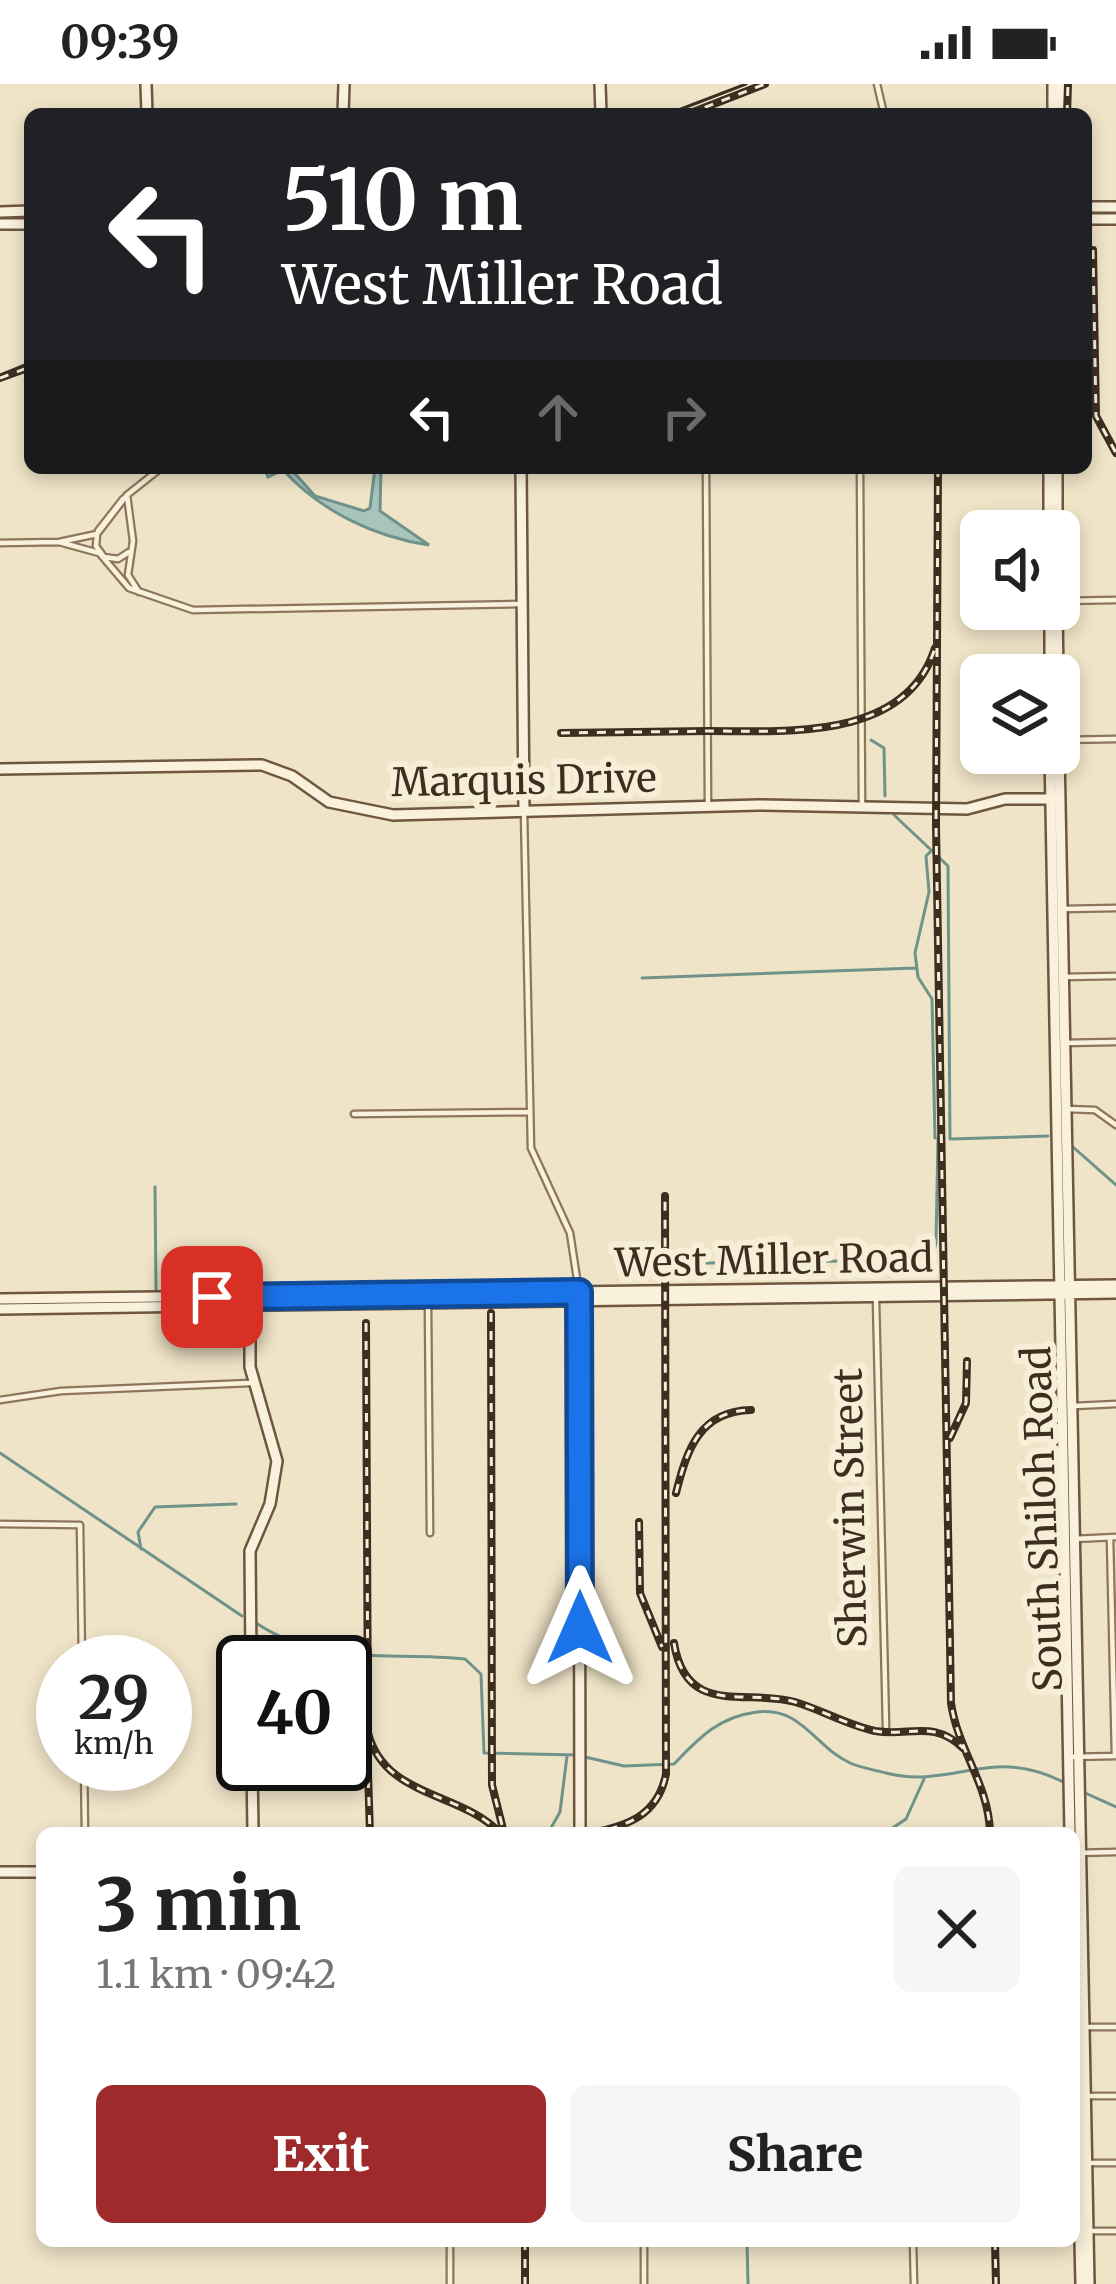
<!DOCTYPE html>
<html lang="en">
<head>
<meta charset="utf-8">
<style>
	body { margin:0; font-family:Merriweather,serif; background:#f6f6f6; color:#222; height:100vh; display:flex; flex-direction:column; font-size:45px; white-space:nowrap }
	* { box-sizing:border-box; margin:0 }
	p { font-size:39px; color:#767676 }
	.icon { flex:none; width:66px; height:66px; fill:none; stroke:currentColor; stroke-width:2; stroke-linecap:round; stroke-linejoin:round }
	.map { position:relative; flex:1; overflow:hidden }
	.sheet { position:absolute; left:36px; top:1743px; width:1044px; height:420px; display:flex; flex-direction:column; background:#fff; border-radius:18px; box-shadow:0 6px 18px #0003 }
	.sheet>* { flex:none }
	.banner { position:absolute; left:24px; top:24px; width:1068px; height:366px; border-radius:18px; box-shadow:0 6px 18px #0003; background:#202124; color:#fff; overflow:hidden }
	.tools { position:absolute; left:960px; top:426px; display:grid; gap:24px }
	.tools a { display:grid; place-items:center; width:120px; height:120px; border-radius:18px; background:#fff; box-shadow:0 6px 18px #0003; font-size:60px }
	.speed { position:absolute; left:36px; top:1551px; display:flex; gap:24px; font-size:60px; font-weight:700; text-align:center }
	.speed>* { display:grid; place-content:center; width:156px; height:156px; border-radius:50%; background:#fff; box-shadow:0 6px 18px #0003; line-height:1 }
	.speed small { font-size:30px; font-weight:400 }
	.speed .limit { border:6px solid #111; border-radius:18px; background:#fff; color:#111 }
	.pin { position:absolute; display:grid; place-items:center; width:102px; height:102px; color:#fff; margin:-51px; border-radius:24px; box-shadow:0 6px 18px #0006 }
	.me { position:absolute; width:132px; margin:-66px; rotate:0deg; stroke-linejoin:round; filter:drop-shadow(0 0 9px #0008) }
	.turn { display:flex; align-items:center; gap:42px; height:252px; padding:0 60px; font-size:54px }
	.turn .icon { width:156px; height:156px; stroke-width:2.5 }
	.turn b { display:block; font-size:84px; line-height:102px }
	.lanes { display:flex; align-items:center; height:114px; padding:0 60px; background:#0003; justify-content:center; gap:60px; direction:ltr }
	.lanes .off { opacity:.35 }
	.round { display:grid; place-items:center; flex:none; width:126px; height:126px; border-radius:18px; background:#f6f6f6 }
	.summary { display:flex; align-items:center; justify-content:space-between; height:204px; padding:0 60px }
	h1 { font-size:72px; font-weight:800; line-height:90px }
	.primary-button { display:flex; gap:24px; margin-top:auto; padding:24px 60px }
	.primary-button a { flex:1; height:138px; border-radius:18px; background:#9e2a2b; color:#fff; font-size:48px; font-weight:800; line-height:138px; text-align:center }
	.primary-button a+a { background:#f6f6f6; color:#222 }
	.status { display:flex; justify-content:space-between; align-items:center; height:84px; padding:0 60px; background:#fff; direction:ltr }
	.status svg { height:33px; fill:currentColor }
	.map>svg:first-child { display:block }
</style>
</head>
<body>
<div class="status"><b>09:39</b><svg viewBox="0 0 49 12"><path d="M0 12V9h3v3zM5 12V6h3v6zM10 12V3h3v9zM15 12V0h3v12zM26 1h20v11H26zM47 4h2v5h-2z"/></svg></div>
<div class="map">
<svg width="1116" height="2200" viewBox="0 0 1116 2200">
	<rect width="100%" height="100%" fill="#f0e4c8"/>
	<path fill="#a9c4bc" stroke="#6f938a" stroke-width="3" d="M264,384H290L315,412L364,427L370,424L375,384H381L380,427L429,461C374,453 321,427 283,386L268,393Z"/>
	<g fill="none" stroke-linecap="round" stroke-linejoin="round">
		<path stroke="#6f938a" stroke-width="3" d="M871,656L884,664L885,712
			M894,731L948,782L950,1055L1048,1052
			M931,767L926,772L929,808L915,869L918,893L932,915L935,1054
			M642,894L916,884
			M1073,1063L1116,1101
			M155,1103L156,1206
			M931,1176L936,1159L938,1054
			M771,1178L923,1176
			M675,1179H745
			M0,1369L242,1532
			M141,1465L138,1448L155,1423L236,1420
			M256,1539C325,1584 387,1567 465,1575L481,1590L484,1669L576,1671
			M585,1673L624,1682L674,1680C699,1654 718,1633 757,1628C801,1622 815,1663 850,1679C861,1684 875,1686 886,1689C954,1706 991,1660 1065,1699
			M1083,1708L1116,1723
			M548,1749L560,1728L567,1672
			M885,1749L906,1735L924,1695
			M747,2157L748,2200"/>
		<g stroke="#8d765c" stroke-width="9">
			<path id="street" d="M877,0L884,30
				M706,384L708,722
				M860,384L862,724
				M127,411L133,457L128,491L139,508
				M98,447L123,415
				M97,450L96,462L104,473L118,475L129,468
				M59,458L99,469
				M0,459L59,458L97,450L127,411L161,384
				M101,471L129,504L193,526L520,520
				M1059,517L1116,516
				M1059,656L1116,655
				M524,728L531,1064L570,1149L579,1208
				M1062,825L1116,824
				M1062,893L1116,892
				M1064,959L1116,958
				M1066,1025L1095,1026L1116,1041
				M354,1030L529,1028
				M876,1216L886,1643
				M428,1222L430,1449
				M0,1316L61,1307L250,1299
				M1074,1322L1116,1320
				M0,1440L80,1441L82,1578
				M1110,1454L1115,1672
				M1074,1455L1116,1453
				M1069,1673L1116,1672
				M84,1680L85,1749
				M1074,1769L1116,1768
				M1086,1943H1116
				M1086,2012H1116
				M1086,2079H1116
				M1092,2147H1116
				M450,2157V2200
				M644,2157V2200
				M913,2157L914,2200"/>
		</g>
		<g stroke="#6f573f" stroke-width="14">
			<path id="secondary" d="M146,0L147,30
				M600,0L601,30
				M1060,0V30
				M343,30L344,0
				M1053,30V0
				M1086,123H1116
				M0,128L30,127
				M1086,135H1116
				M0,140H30
				M521,384L524,728
				M1049,384V447
				M1057,384V447
				M1050,525V591
				M1057,525L1058,591
				M1050,669L1070,1749
				M1059,669L1089,2200
				M0,685L262,681L292,692L329,718L393,731L759,721L967,725L1005,715H1055
				M579,1214L580,1749
				M0,1215L1116,1201
				M250,1215V1283L277,1377L270,1420L250,1467L251,1578
				M0,1225L1116,1209
				M252,1680L253,1749
				M0,1788H42
				M1074,1906L1081,2200"/>
		</g>
		<use href="#street" stroke="#faf1dc" stroke-width="4.5"/>
		<use href="#secondary" stroke="#faf1dc" stroke-width="9"/>
		<path stroke="#3d2e20" stroke-width="3" d="M668,30L746,0
			M0,291L30,279"/>
		<g stroke="#3d2e20" stroke-width="8">
			<path id="rail" d="M688,30L765,0
				M1067,30L1068,0
				M1093,166L1096,332L1116,369
				M0,294L30,283
				M938,384L936,741L951,1619C958,1667 989,1700 990,1749
				M561,649C610,648 660,648 709,647C786,647 906,657 935,564
				M491,1229L492,1701L504,1749
				M366,1239L368,1649C385,1714 460,1707 500,1749
				M950,1354L966,1319L967,1277
				M676,1409C687,1365 700,1327 751,1326
				M639,1438L640,1509L662,1563
				M674,1559C686,1634 747,1604 795,1618C822,1626 847,1641 875,1647C909,1653 933,1635 963,1664
				M367,1659L370,1749
				M591,1749C628,1742 658,1731 666,1690L665,1112
				M525,2157V2200
				M995,2157L996,2200"/>
		</g>
		<use href="#rail" stroke="#f7eed8" stroke-width="3" stroke-dasharray="9" stroke-linecap="butt"/>
	</g>
	<g fill="none" stroke-linecap="round" stroke-linejoin="round">
		<g stroke="#114b97" stroke-width="30">
			<path id="route" d="M212,1213L579,1208L580,1544"/>
		</g>
		<use href="#route" stroke="#1a73e8" stroke-width="21"/>
	</g>
	<g text-anchor="middle" stroke-width="12" stroke-linejoin="round" paint-order="stroke">
		<g font-size="39" fill="#3d2e20" stroke="#f7eed8">
			<text transform="translate(524 696) rotate(-1)" y="14">Marquis Drive</text>
			<text transform="translate(774 1176) rotate(-1)" y="14">West Miller Road</text>
			<text transform="translate(850 1424) rotate(-91)" y="14">Sherwin Street</text>
			<text transform="translate(1042 1435) rotate(-92)" y="14">South Shiloh Road</text>
		</g>
	</g>
</svg>
<div class="tools">
<a><svg class="icon" aria-label="sound" viewBox="0 0 24 24"><path d="M4 9h4l5-4v14l-5-4H4zM17 9q2 3 0 6"/></svg></a>
<a><svg class="icon" aria-label="layers" viewBox="0 0 24 24"><path d="M12 4l9 5-9 5-9-5zM3 14l9 5 9-5"/></svg></a>
</div>
<div class="speed"><div>29<small>km/h</small></div><div class="limit">40</div></div>
<div class="pin" style="left:212px;top:1213px;background:#d93025"><svg class="icon" aria-label="arrive" viewBox="0 0 24 24"><path d="M6 21V4h12l-3 4 3 4H6"/></svg></div>
<svg class="me" style="left:580px;top:1544px" viewBox="-20 -20 40 40"><path d="M0-17L14 15 0 8-14 15z" fill="#1a73e8" stroke="#fff" stroke-width="4"/></svg>
<div class="banner">
<div class="turn"><svg class="icon" aria-label="left" viewBox="0 0 24 24"><path d="M17 20v-9H6M10 6l-5 5 5 5"/></svg><div><b>510 m</b>West Miller Road</div></div>
<div class="lanes"><svg class="icon" aria-label="left" viewBox="0 0 24 24"><path d="M17 20v-9H6M10 6l-5 5 5 5"/></svg><svg class="icon off" aria-label="ahead" viewBox="0 0 24 24"><path d="M12 20V5M6 11l6-6 6 6"/></svg><svg class="icon off" aria-label="right" viewBox="0 0 24 24"><path d="M7 20v-9h11M14 6l5 5-5 5"/></svg></div>
</div>
<section class="sheet">
<div class="summary"><div><h1>3 min</h1><p>1.1 km · 09:42</p></div><a class="round"><svg class="icon" aria-label="close" viewBox="0 0 24 24"><path d="M6 6l12 12M18 6L6 18"/></svg></a></div>
<div class="primary-button"><a>Exit</a><a>Share</a></div>
</section>
</div>
</body>
</html>
